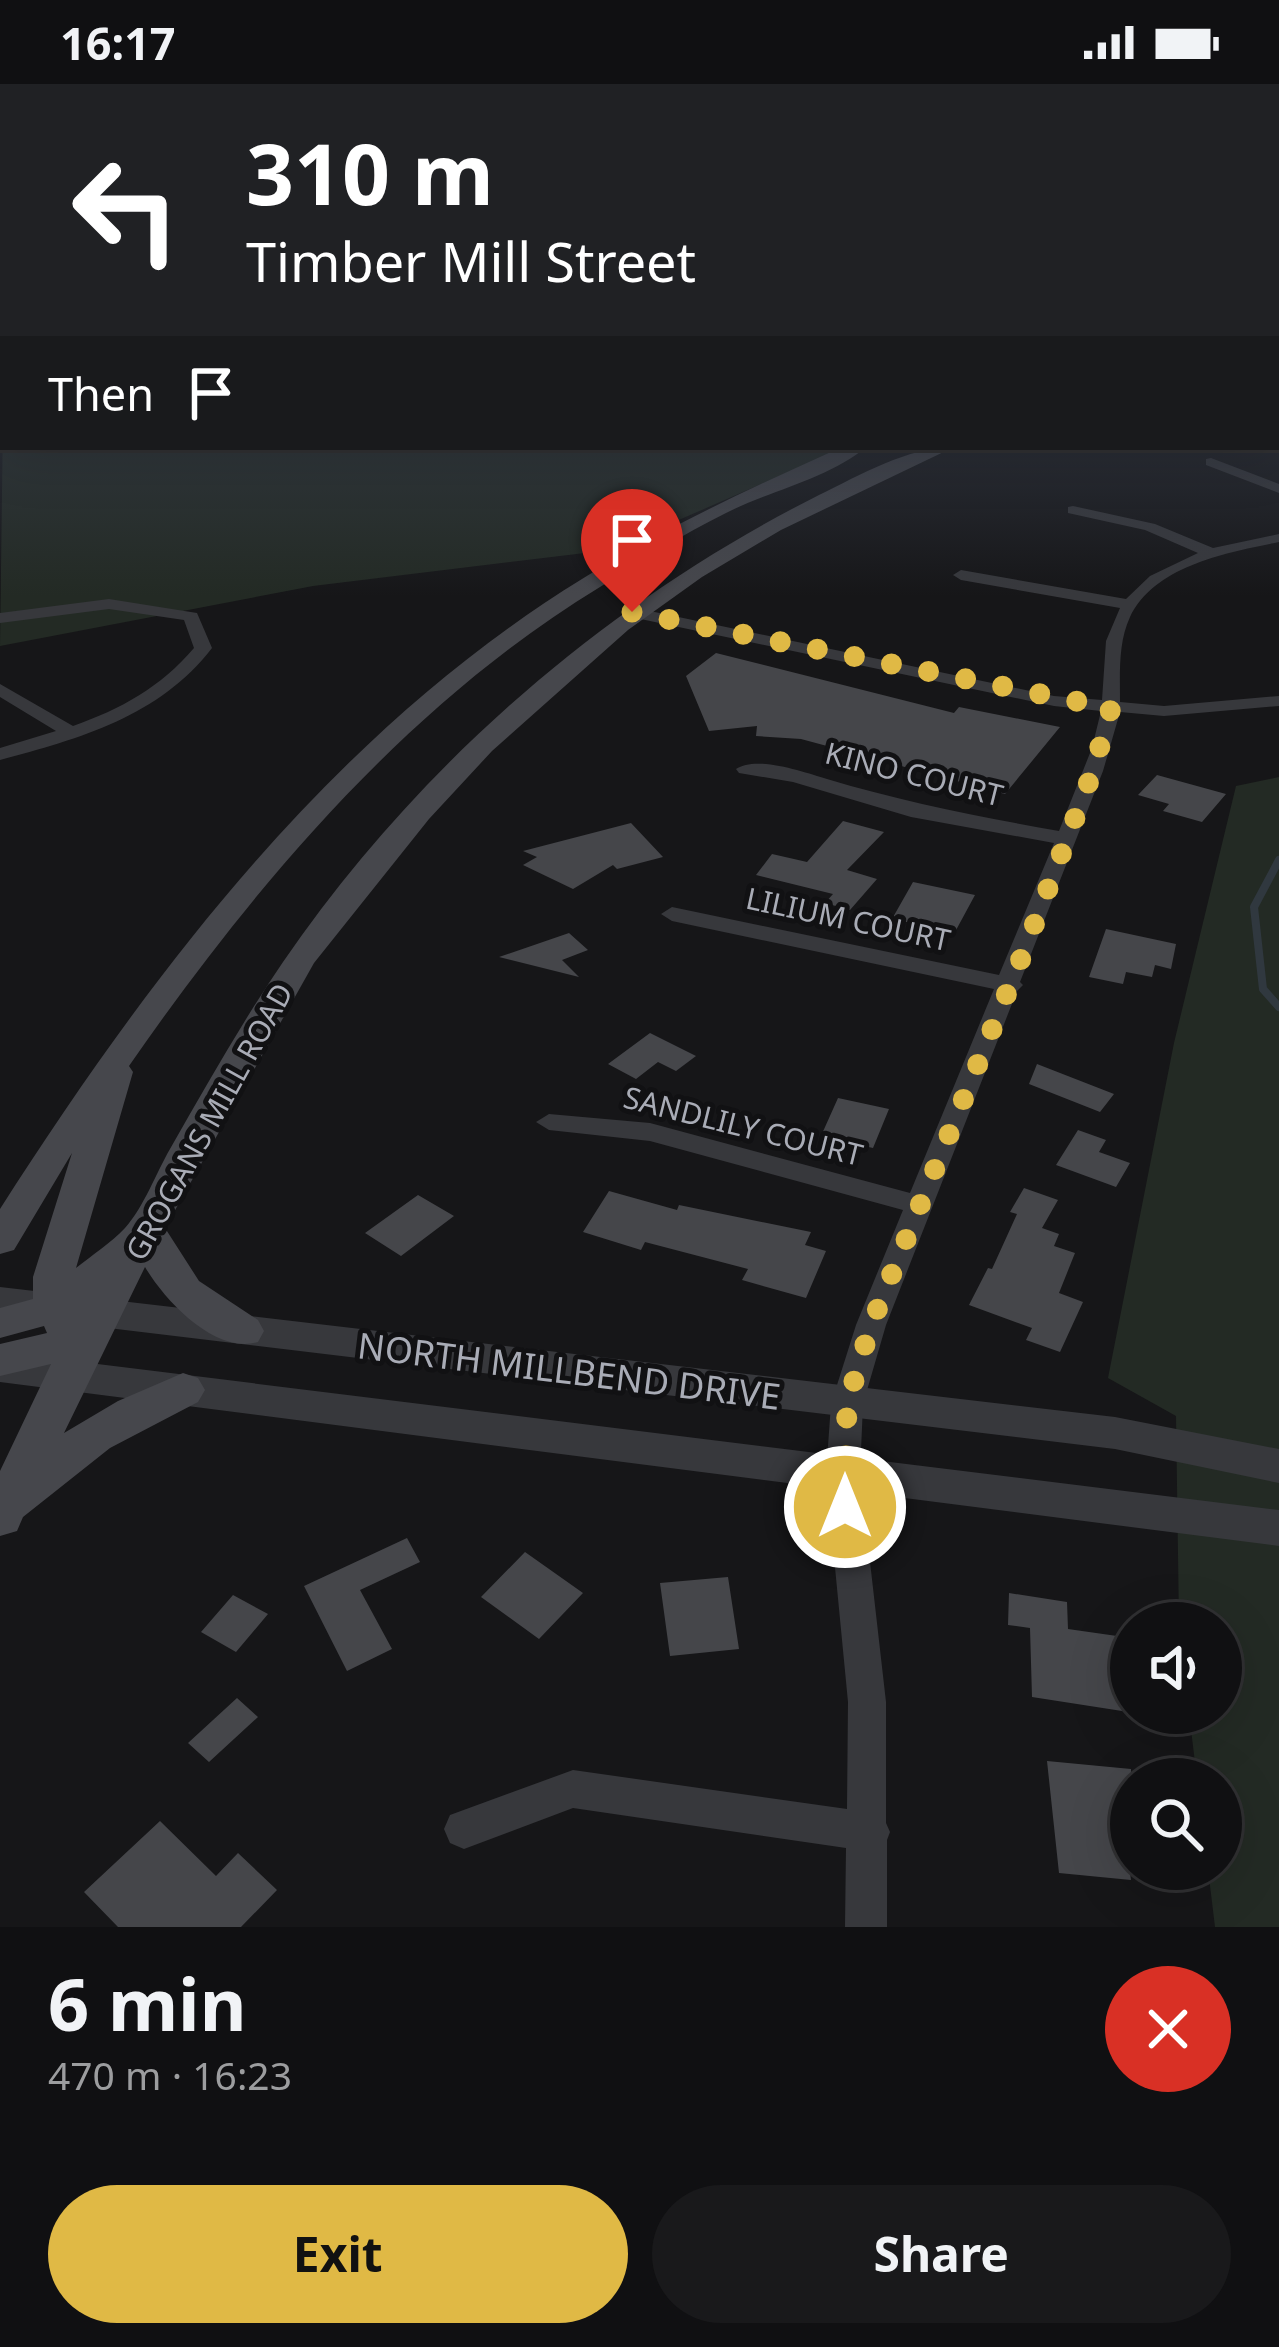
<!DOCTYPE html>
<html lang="en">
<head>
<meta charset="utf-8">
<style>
	body { margin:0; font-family:"Noto Sans",sans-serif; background:#19191b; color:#f1f3f6; height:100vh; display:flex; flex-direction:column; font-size:45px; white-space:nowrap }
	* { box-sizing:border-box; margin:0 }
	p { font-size:39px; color:#9c9d9f }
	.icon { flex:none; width:66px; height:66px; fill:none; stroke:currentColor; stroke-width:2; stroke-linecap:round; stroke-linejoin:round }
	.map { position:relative; height:1843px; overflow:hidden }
	.sheet { display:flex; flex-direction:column; background:#101012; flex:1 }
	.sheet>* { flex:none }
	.top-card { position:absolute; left:0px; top:0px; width:1281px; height:366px; box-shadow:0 12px 48px #0002,0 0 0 3px #303032; background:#202124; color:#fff; overflow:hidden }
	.buttons { position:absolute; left:1110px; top:1518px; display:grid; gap:24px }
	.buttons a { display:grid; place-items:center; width:132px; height:132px; border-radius:50%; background:#101012; box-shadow:0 12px 48px #0002,0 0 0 3px #303032; font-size:60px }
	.pin { position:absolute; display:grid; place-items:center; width:102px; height:102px; color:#fff; margin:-123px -51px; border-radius:50% 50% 50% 0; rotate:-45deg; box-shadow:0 0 12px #0007 }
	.pin .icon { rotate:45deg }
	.me { position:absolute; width:132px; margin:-66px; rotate:0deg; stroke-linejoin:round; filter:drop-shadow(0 0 9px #0008) }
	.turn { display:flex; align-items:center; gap:42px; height:252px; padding:0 48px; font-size:54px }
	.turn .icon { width:156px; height:156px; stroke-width:2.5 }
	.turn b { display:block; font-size:84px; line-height:102px }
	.then { display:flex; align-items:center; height:114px; padding:0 48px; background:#0003; gap:24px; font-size:45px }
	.round { display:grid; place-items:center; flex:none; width:126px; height:126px; border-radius:63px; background:#19191b }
	.headline { display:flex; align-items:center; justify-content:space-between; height:204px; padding:0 48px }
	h1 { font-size:72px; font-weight:700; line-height:90px }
	.cta { display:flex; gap:24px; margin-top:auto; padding:24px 48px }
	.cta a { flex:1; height:138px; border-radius:72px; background:#e0b945; color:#111; font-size:48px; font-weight:700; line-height:138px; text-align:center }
	.cta a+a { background:#19191b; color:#f1f3f6 }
	.status { display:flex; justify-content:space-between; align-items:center; height:84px; padding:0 60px; background:#101012; direction:ltr }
	.status svg { height:33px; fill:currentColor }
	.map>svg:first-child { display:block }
</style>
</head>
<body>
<div class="status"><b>16:17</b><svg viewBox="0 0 49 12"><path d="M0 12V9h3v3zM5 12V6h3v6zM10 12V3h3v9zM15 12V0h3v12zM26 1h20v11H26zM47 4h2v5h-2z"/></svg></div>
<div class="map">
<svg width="1279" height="1843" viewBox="0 0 1279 1843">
	<rect width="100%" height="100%" fill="#161618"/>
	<path fill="#232a24" d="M3,328V363H846L610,466L313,502L0,562Z
		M1279,693V1843H1215L1208,1785H1221V1695H1197L1189,1629H1221V1539H1179L1176,1332L1108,1294L1174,959L1236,702Z"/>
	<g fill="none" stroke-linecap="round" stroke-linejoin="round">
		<path stroke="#30383f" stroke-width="8" d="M1279,776L1254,823L1263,905L1279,923"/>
	</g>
	<path fill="#45464a" d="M716,569L954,629L959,623L1060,643L1005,710L801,655L756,652L757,642L709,647L686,592Z
		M1157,691L1226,710L1202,738L1163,727L1169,720L1138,711Z
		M843,737L884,748L847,786L877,795L850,826L825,819L833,810L756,791L772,770L807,778Z
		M631,739L663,773L617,785L613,781L573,805L523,781L537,773L523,767Z
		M913,798L975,811L955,848L892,835Z
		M1106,845L1176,860L1171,885L1155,881L1152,893L1126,888L1123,900L1089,893Z
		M569,849L588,866L562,876L579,893L499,873Z
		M650,949L696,972L676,987L658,978L636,995L608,980Z
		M1037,980L1114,1010L1100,1028L1029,1000Z
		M838,1014L889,1025L873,1064L821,1052Z
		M1078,1046L1106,1056L1099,1068L1130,1079L1116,1103L1056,1081Z
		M1024,1104L1058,1116L1042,1144L1059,1150L1054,1162L1075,1169L1059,1209L1083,1218L1060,1268L1026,1256L1032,1244L969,1221L988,1184L992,1185L1017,1130L1010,1128Z
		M609,1107L677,1126L679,1121L811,1148L805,1161L826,1167L806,1214L742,1196L748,1185L645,1158L641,1166L583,1148Z
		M418,1111L454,1132L401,1172L365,1149Z
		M407,1454L420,1478L360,1506L392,1565L347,1587L304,1502Z
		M525,1468L583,1509L539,1555L481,1513Z
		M728,1493L739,1565L670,1572L660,1499Z
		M1009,1509L1067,1518L1068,1545L1117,1552L1122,1627L1032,1613L1030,1544L1008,1541Z
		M233,1511L268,1530L236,1568L201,1548Z
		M237,1614L258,1633L209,1678L188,1659Z
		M1047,1677L1131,1685V1730L1122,1729L1131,1796L1059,1789Z
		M160,1737L216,1792L238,1769L277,1806L241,1843H118L84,1808Z"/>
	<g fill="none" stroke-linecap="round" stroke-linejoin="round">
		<path fill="#37383c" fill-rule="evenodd" d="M0,255H3L0,262Z
			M0,313L3,314V322L0,321Z
			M1211,374L1279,400V409L1206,381V375Z
			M1073,422L1155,440L1213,464L1279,450V458C1229,468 1155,481 1130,533C1118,559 1120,589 1120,618L1164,622L1279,612V622L1164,632L1120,628L1103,687L1020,898L1023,901L1017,907L886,1241L863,1320L860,1390L886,1618V1739L890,1748L887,1756V1843H845L846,1764L573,1724L464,1765L450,1759L444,1745L450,1731L573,1686L847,1725L848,1618L826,1390L831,1320L856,1241L903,1126L650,1057L549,1046L536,1038L549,1030L650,1039L910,1109L994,905L672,837L661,830L672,823L999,891L1054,759L911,733L793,698L739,689L736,685C756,671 804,688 827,695C904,718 980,733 1059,747L1092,664L1101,627L1054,622L631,533L623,528L631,523L1054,612L1102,616L1106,557L1120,524L961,496L953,491L961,486L1126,515L1150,492L1198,469L1145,446L1068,429V423Z
			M109,515L197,529L212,564C160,632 79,655 0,676V664L56,647L0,613V600L73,642C121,625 161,603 194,564L184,536L109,525L0,539V529Z"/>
		<path fill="#37383c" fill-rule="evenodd" d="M0,1203L1115,1333L1279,1365V1399L1115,1365L0,1231Z
			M0,1268L1279,1426V1462L0,1298Z"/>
		<path fill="#46474c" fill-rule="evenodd" d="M1278,254H1279V263H1278Z
			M842,363H866C830,394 769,407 726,429C683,450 641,477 600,503C409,619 255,800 129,982L133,988L76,1184C92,1171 111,1159 125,1144C144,1123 156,1089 170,1065C206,1002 242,938 283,878C418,681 606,518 819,411C860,391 908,363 954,363L781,446L702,493L628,546L492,667L429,735L314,879L165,1144L199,1197L258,1236L264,1247L258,1258C216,1271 165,1217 145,1183L64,1349L118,1317L183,1289L198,1294L205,1306L198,1318L110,1364L23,1433L17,1447L0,1452V1387L51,1280L0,1292V1260L47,1249L44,1242L0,1254V1224L33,1215V1193L72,1069L14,1166L0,1170V1125C154,884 335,647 582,495C666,443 753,403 842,363Z"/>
		<path fill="#54555b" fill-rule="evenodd" d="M1278,297H1279V309H1278Z"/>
	</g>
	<linearGradient id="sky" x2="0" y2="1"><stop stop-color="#0c0c0d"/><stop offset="0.5" stop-color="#363c48"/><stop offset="1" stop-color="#363c48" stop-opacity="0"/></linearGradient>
	<rect width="1279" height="512" fill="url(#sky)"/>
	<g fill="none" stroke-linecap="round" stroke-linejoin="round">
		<path stroke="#e0b945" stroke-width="21" stroke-dasharray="0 37.8" d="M632,528L1111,624L1093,687L1025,865L871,1241L847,1320L845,1423"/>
	</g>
	<g text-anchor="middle" stroke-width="10" stroke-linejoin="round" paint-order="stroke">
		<g font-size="30" fill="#a9acb6" stroke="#111113">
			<text transform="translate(914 691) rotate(14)" y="10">KINO COURT</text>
			<text transform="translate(848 836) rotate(12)" y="10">LILIUM COURT</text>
			<text transform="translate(210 1038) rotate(-61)" y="10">GROGANS MILL ROAD</text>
			<text transform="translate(743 1043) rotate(14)" y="10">SANDLILY COURT</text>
		</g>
		<g font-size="36" fill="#a9acb6" stroke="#111113">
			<text transform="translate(569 1287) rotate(7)" y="13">NORTH MILLBEND DRIVE</text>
		</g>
	</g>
</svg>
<div class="buttons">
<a><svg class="icon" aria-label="sound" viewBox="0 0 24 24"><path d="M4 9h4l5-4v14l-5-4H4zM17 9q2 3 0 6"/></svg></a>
<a><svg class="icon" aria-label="search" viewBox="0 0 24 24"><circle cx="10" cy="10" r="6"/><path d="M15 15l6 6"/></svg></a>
</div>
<div class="pin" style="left:632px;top:528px;background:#d93025"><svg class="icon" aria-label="arrive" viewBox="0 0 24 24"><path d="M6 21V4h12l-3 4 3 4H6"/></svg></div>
<svg class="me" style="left:845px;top:1423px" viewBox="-20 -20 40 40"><circle r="17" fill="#e0b945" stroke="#fff" stroke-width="3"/><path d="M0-11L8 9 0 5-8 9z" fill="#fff"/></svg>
<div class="top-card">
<div class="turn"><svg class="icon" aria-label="left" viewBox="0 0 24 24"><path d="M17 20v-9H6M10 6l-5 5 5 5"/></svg><div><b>310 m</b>Timber Mill Street</div></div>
<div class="then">Then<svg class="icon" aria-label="arrive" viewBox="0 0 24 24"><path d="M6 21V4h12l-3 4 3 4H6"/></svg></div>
</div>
</div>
<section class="sheet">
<div class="headline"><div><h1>6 min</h1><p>470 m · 16:23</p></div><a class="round" style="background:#d93025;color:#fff"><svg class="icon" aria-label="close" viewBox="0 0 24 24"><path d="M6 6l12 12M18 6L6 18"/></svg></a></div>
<div class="cta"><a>Exit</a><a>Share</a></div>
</section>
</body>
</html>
